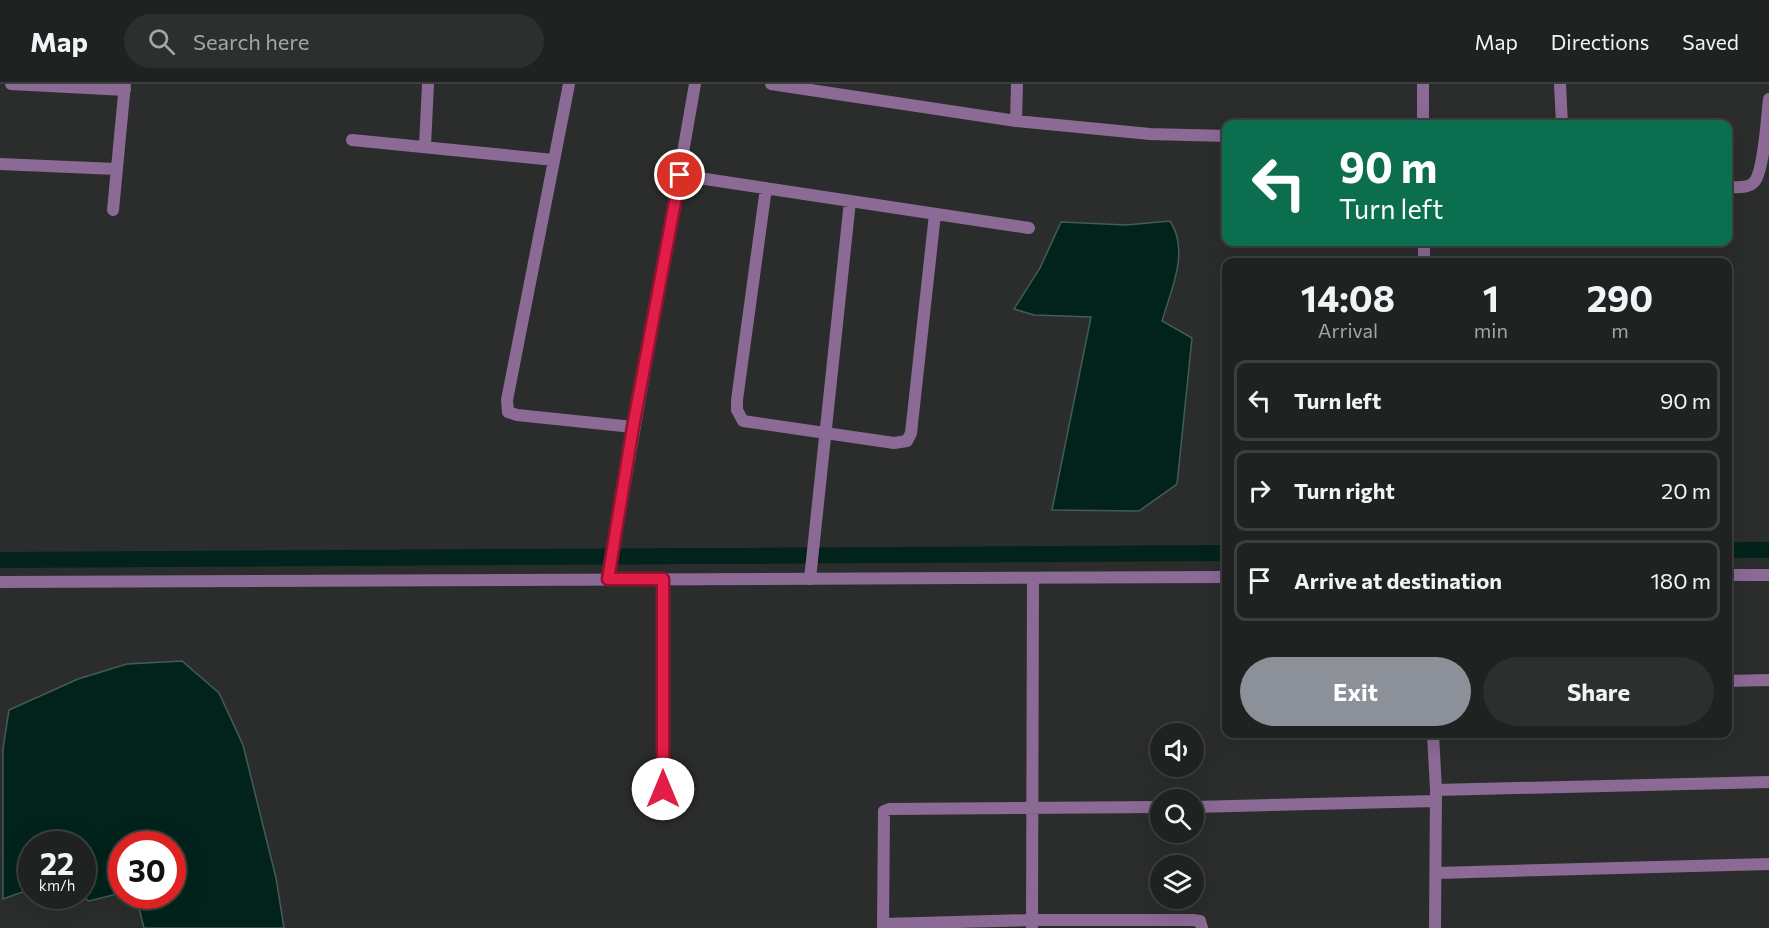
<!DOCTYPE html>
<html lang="en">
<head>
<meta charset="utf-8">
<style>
	body { margin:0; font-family:Commissioner,sans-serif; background:#2d2f2e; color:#f1f3f6; height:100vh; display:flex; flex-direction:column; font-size:22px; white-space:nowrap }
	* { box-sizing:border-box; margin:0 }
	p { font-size:20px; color:#a2a4a5 }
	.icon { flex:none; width:33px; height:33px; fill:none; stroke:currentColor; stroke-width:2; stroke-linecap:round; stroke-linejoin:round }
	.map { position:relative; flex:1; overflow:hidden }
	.panel { position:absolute; left:1222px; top:174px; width:510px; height:480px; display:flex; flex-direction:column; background:#202221; border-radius:12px; box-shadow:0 6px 24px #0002,0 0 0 2px #3d3f3f }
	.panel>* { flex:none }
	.top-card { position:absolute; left:1222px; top:36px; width:510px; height:126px; border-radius:12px; box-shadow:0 6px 24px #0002,0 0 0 2px #3d3f3f; background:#0b6e4f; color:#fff; overflow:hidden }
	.controls { position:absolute; left:1150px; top:639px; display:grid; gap:12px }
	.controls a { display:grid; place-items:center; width:54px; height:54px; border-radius:50%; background:#202221; box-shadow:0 6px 24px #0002,0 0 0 2px #3d3f3f; font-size:30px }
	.speed { position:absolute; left:18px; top:747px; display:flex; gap:12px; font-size:30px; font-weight:700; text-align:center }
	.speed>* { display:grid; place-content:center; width:78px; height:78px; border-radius:50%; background:#202221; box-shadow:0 6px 24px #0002,0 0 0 2px #3d3f3f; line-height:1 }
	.speed small { font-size:15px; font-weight:400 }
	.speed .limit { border:9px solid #d22; background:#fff; color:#111 }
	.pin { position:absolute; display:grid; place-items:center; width:51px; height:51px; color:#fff; margin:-26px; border:3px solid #fff; border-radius:50%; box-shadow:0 2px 6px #0007 }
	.me { position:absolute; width:66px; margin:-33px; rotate:0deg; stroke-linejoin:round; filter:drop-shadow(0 0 4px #0008) }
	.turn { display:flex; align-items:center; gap:21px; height:126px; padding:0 18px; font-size:27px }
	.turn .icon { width:78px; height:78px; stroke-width:2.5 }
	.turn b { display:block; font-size:42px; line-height:51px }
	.eta { display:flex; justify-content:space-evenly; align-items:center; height:102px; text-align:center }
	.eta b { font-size:36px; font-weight:700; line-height:42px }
	.cta { display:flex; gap:12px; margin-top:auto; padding:12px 18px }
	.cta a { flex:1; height:69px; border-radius:36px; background:#8c9099; color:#fff; font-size:24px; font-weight:700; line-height:69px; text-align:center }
	.cta a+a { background:#2d2f2e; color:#f1f3f6 }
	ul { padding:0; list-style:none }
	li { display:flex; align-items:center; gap:18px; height:81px; margin:0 12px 9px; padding:0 6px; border:3px solid #3d3f3f; border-radius:12px }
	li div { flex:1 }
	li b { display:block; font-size:22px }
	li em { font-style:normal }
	header { display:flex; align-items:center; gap:36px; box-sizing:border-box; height:84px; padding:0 30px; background:#202221; border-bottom:2px solid #3d3f3f }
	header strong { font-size:28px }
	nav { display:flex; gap:33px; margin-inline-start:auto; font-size:21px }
	.search { width:420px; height:54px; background:#2d2f2e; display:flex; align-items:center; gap:15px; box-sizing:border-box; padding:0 21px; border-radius:33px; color:#a2a4a5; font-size:22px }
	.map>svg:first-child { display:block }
</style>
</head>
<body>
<header>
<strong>Map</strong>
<div class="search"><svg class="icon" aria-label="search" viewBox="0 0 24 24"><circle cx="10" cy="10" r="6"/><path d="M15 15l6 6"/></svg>Search here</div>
<nav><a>Map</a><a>Directions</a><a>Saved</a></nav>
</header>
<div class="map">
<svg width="1769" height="844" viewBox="0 0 1769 844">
	<rect width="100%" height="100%" fill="#2a2d2c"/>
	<path fill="#02231b" stroke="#445c56" stroke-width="1.5" d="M1170,137C1190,167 1171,206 1162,237L1192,254L1177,400L1139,427L1052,426L1091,233L1034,231L1014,225L1040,184L1061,138L1126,141Z
		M182,577L219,609L243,661L276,794L284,844H144L136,812H172V760H122L121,809L89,817L82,812V760H32L31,805L3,815V665L9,626L78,595L127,580Z"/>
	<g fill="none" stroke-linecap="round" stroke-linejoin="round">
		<path stroke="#02231b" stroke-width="16" d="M1728,466H1769
			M0,476L1227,469"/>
		<path stroke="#8b6a95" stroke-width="12" d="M11,0L125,6
			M569,0L507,316L508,328L517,331L633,343
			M771,0L1016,37L1150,50L1227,52
			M1560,0L1562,40
			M1016,37L1017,0
			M1423,40V0
			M352,56L554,76
			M425,62L428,0
			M0,80L116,85
			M679,91L1029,144
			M1728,103C1737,103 1749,105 1755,97C1764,85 1767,32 1769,15
			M766,104L737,316V326L743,337L894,359L907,357L911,349L935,130
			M113,126L125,0
			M1424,158V178
			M810,495L850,117
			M608,496L695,0
			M1728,597L1769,596
			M1433,650L1436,706L1435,844
			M663,705V495
			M1436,706L1769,698
			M1194,723L1435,717
			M1436,789L1769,780
			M883,840L1032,836H1193L1200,837L1202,844
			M883,844L884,727L889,725L1161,723
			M1032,844L1033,494"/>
		<path stroke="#8b6a95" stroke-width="12" d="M1728,491H1769
			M0,498L1227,493"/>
	</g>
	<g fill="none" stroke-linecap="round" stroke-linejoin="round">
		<g stroke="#92132f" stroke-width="15">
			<path id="route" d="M663,705V495H608L633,343L680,91"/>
		</g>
		<use href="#route" stroke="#e11d48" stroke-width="10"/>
	</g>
</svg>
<div class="controls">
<a><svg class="icon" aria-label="sound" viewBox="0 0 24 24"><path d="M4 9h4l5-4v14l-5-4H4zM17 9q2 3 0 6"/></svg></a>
<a><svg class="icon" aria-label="search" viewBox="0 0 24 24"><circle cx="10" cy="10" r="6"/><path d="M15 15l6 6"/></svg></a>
<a><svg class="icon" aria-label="layers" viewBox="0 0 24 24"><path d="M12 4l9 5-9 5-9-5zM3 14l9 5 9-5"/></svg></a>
</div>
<div class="speed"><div>22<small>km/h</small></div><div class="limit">30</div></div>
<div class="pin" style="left:680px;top:91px;background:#d93025"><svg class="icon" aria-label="arrive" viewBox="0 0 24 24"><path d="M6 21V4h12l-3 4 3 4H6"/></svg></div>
<svg class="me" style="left:663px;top:705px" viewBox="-20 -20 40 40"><circle r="19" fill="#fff"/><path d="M0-13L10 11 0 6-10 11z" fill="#e11d48"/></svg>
<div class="top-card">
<div class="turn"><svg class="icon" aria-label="left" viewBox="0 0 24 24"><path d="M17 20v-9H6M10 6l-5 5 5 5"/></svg><div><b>90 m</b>Turn left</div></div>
</div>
<section class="panel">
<div class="eta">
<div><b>14:08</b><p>Arrival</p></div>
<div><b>1</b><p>min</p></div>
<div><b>290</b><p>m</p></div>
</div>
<ul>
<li><svg class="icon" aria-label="left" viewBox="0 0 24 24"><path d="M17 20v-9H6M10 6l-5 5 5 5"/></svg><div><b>Turn left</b></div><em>90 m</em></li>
<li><svg class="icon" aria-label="right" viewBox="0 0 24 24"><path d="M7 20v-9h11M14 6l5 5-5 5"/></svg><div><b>Turn right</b></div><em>20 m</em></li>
<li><svg class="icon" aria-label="arrive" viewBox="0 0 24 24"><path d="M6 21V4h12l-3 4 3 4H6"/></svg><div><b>Arrive at destination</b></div><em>180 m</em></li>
</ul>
<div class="cta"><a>Exit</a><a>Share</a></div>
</section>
</div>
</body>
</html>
